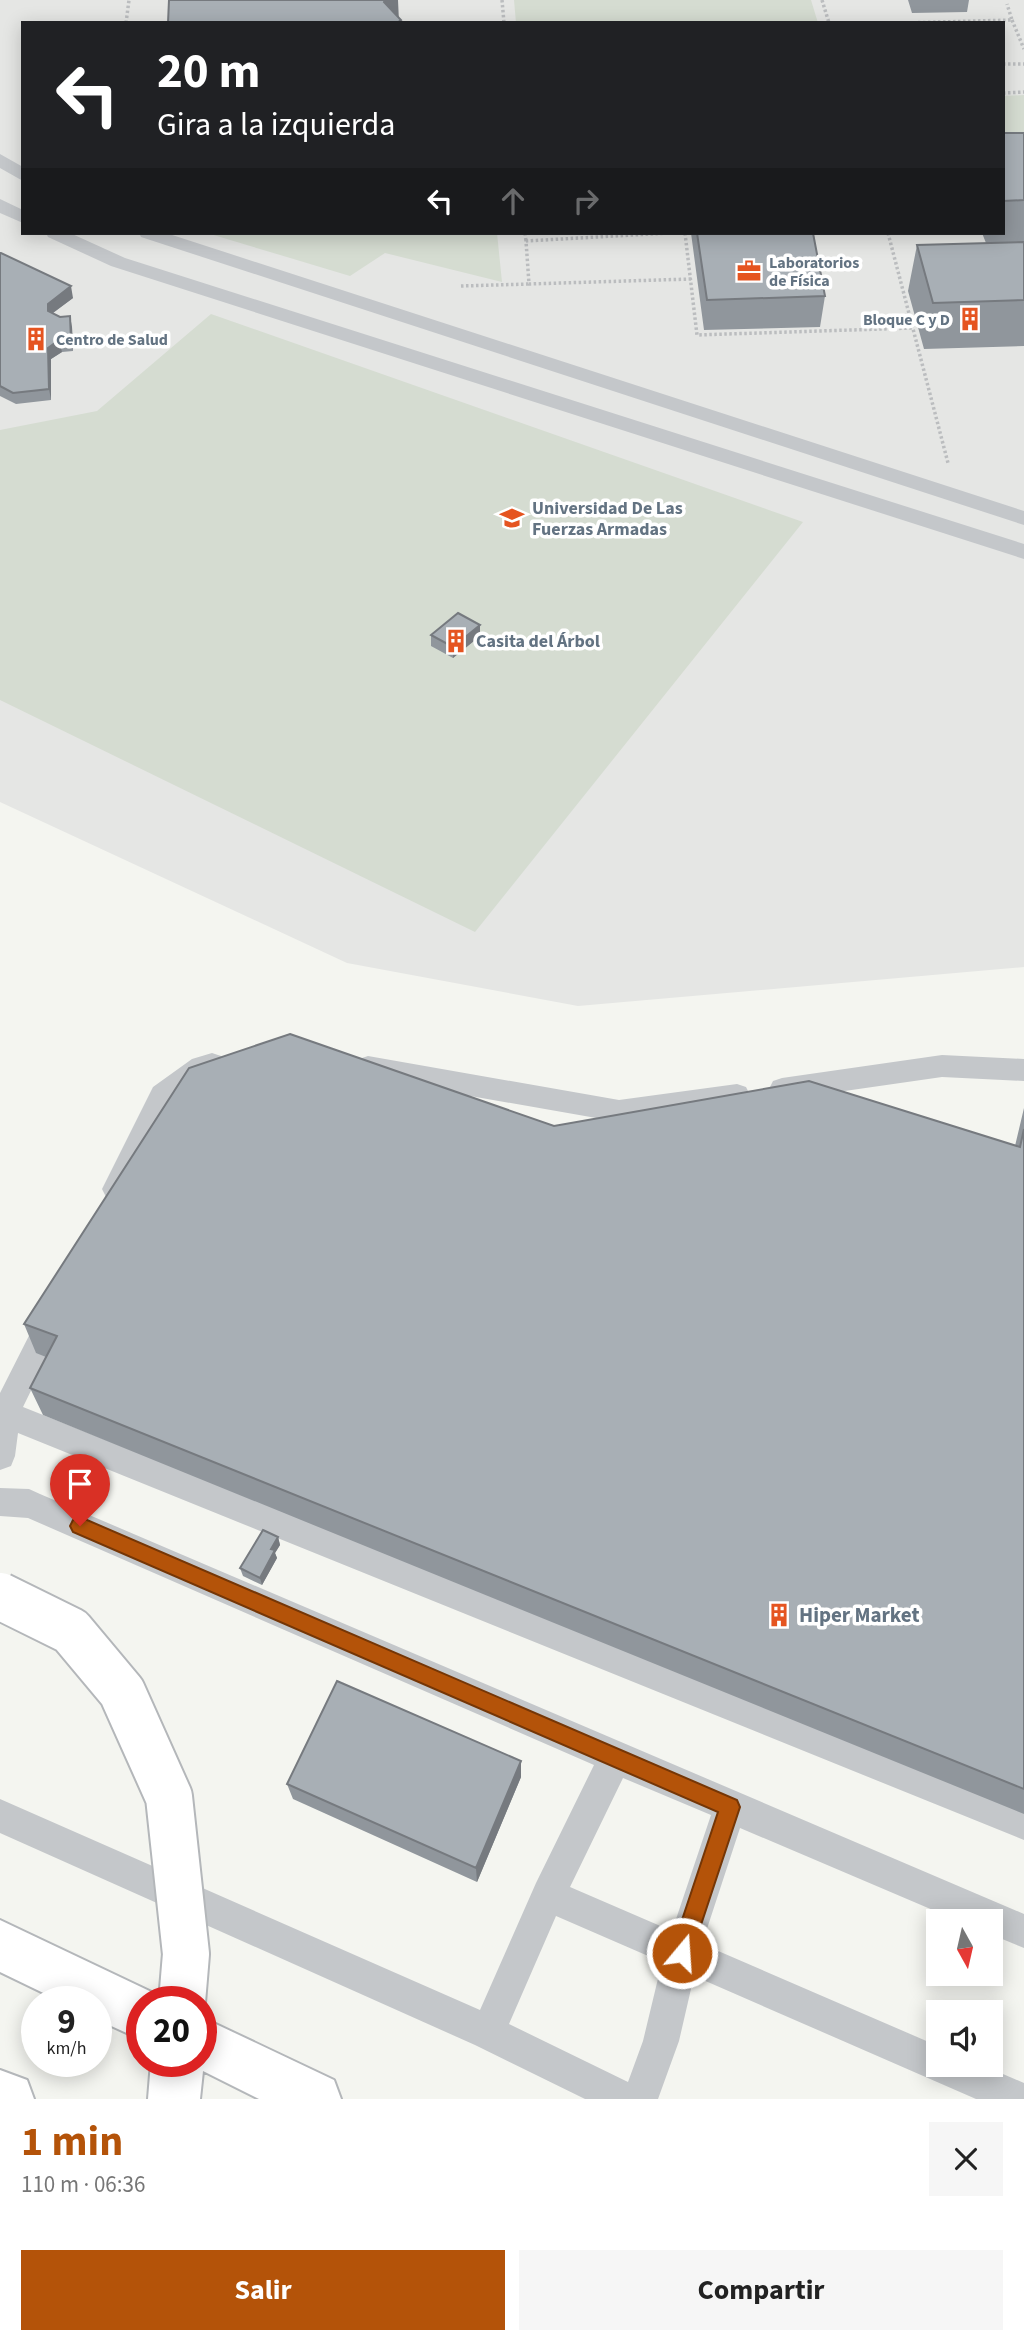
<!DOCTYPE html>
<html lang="es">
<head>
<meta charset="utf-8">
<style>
	body { margin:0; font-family:"Source Sans 3",sans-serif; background:#f6f6f6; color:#222; height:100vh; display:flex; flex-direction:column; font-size:26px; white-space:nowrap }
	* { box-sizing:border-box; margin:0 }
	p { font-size:23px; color:#767676 }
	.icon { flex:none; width:38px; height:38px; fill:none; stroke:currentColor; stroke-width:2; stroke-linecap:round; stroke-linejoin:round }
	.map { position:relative; height:2099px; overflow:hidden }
	.details { display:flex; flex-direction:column; background:#fff; flex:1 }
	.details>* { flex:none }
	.hud { position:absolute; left:21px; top:21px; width:984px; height:214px; border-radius:0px; box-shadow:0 4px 18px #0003; background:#202124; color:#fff; overflow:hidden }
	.needle { width:46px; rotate:172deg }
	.tools { position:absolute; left:926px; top:1909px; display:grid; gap:14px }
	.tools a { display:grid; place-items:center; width:77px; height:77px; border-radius:0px; background:#fff; box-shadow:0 4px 18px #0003; font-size:35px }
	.speed { position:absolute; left:21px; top:1986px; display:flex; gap:14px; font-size:35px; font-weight:700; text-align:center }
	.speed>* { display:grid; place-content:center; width:91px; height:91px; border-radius:50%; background:#fff; box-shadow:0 4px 18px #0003; line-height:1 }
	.speed small { font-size:18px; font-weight:400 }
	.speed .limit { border:10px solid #d22; background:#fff; color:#111 }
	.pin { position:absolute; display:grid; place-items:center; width:60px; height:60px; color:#fff; margin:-72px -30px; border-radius:50% 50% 50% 0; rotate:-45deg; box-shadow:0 0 7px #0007 }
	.pin .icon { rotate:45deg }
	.me { position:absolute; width:77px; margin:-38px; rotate:18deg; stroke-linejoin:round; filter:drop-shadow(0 0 5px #0008) }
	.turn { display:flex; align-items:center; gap:24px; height:147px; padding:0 21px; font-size:32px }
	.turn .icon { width:91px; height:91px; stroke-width:2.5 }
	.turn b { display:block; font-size:49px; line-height:60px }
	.lanes { display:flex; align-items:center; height:66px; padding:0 21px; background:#0003; justify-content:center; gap:35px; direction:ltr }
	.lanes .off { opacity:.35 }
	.round { display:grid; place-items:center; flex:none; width:74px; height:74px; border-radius:0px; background:#f6f6f6 }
	.headline { display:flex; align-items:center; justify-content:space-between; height:119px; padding:0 21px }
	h1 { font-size:42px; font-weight:700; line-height:52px; color:#b45309 }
	.button { display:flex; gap:14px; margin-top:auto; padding:14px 21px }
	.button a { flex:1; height:80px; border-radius:0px; background:#b45309; color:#fff; font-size:28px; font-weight:700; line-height:80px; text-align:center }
	.button a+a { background:#f6f6f6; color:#222 }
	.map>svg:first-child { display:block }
</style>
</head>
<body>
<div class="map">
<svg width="1024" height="2099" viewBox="0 0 1024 2099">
	<rect width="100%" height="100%" fill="#f4f5f0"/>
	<path fill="#e5e6e4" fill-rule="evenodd" d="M0,0H1024V967L578,1006L347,963L0,802ZM23,23H1003V233H23Z"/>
	<path fill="#d5dcd1" d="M514,0H811L818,23H516Z
		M1024,95V165L1003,166V96Z
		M207,233H497L502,282L385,253L350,276Z
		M211,314L803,522L475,932L0,700V430L97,411Z"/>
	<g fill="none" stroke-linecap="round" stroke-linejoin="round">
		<g stroke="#b4b7ba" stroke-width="4">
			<path id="highway" d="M0,1920L160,1996L163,2002H142V2040L96,2019V2002H62L0,1972Z
				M201,2017L334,2080L341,2099H259L203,2071L200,2099H148L151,2062H201Z
				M0,2070L27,2080L34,2099H0Z"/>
		</g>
		<path stroke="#bbbdbf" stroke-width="3.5" stroke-dasharray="2.5 2.5" stroke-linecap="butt" d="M502,0L504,23
			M822,0L829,23
			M1012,20L1024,49
			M126,23L129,0
			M903,23L1012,20L1007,4
			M1003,64H1024
			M1003,93L1024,92
			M525,233L526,241
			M668,233L526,241L529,284L691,279
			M685,233L697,335L912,328
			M888,233L948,463
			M461,286L529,284"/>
		<path fill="#c4c7ca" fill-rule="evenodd" d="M0,154L23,167V181L0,168Z
			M0,199L23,210V223L0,213Z
			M46,233H70L125,258L1024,544V559L111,266L48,237Z
			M139,233H166L1024,511V525L141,237Z
			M212,1053L221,1056L225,1064L221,1072L209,1076L172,1103L126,1197L116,1201L106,1197L102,1189L153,1087L192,1059Z
			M942,1055L1024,1059V1081L942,1077L782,1100L773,1097L769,1089L773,1081L782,1078Z
			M368,1056L619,1100L737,1084L746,1087L750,1095L746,1103L737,1106L619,1122L368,1078L359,1075L355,1067L359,1059Z
			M51,1308L61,1312L65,1321L23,1407L1024,1806V1840L18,1433L15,1456L11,1466L0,1470V1393L41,1312Z
			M0,1488L29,1489L40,1494L1024,1914V1948L990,1934V1922H961L740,1828L702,1944L938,2046V2065H982L1024,2083V2099H976L694,1976L679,2041L658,2099H585L475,2045L0,1833V1799L480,2010L536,1883L594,1765L28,1518L0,1516ZM623,1778L711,1815L672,1931L570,1887ZM556,1916L662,1962L643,2041L628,2082L509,2024Z"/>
		<use href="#highway" fill="#fff" fill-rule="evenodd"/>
		<g stroke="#b4b7ba" stroke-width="50" stroke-linecap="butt">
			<path id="highway-bridge" d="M0,1596L71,1631L122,1692L169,1797L186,1954L182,2002"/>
		</g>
		<use href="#highway-bridge" stroke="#fff" stroke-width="46"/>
	</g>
	<path fill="#90969c" d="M908,0H969L967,12L912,13Z
		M1003,133H1024V346L924,349L908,291L917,245L986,243L982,233H1003Z
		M574,233H615L574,234Z
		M691,233H813L825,296L820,327L704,330Z
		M0,253L73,298L53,313L72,327L73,351L62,352L51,359V400L16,404L0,396Z
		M480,625V636L453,658L431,646V635Z
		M1024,1108V1814L43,1415L30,1388L46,1357L36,1353L24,1324L554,1126L1015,1146Z
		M278,1537L280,1545L275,1553L277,1558L262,1585L243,1576L240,1568Z
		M521,1761V1777L477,1882L293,1799L287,1784Z"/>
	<path fill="#767a7f" d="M385,0H398L399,22L401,20V23H385L384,2Z
		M71,286L73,298L50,315L48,311V304Z
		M70,316L72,327L73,351L71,340Z
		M59,340L62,352L51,359V400L49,389L48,348Z
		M480,625V636L453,658V647Z
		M278,1537L280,1545L275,1553L277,1558L262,1585L260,1578L271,1549Z
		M521,1761V1777L477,1882L476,1868Z"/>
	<path fill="#a8afb5" stroke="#767a7f" stroke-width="2" d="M169,0H385L384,2L401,20L397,23H168Z
		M1003,133H1024V200L1003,201Z
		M697,233H813L825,296L707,300Z
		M1024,242V300L933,303L917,245Z
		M0,253H1L71,286L48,304V311L60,317L70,316L71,340H59L48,348L49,389L13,393L0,386Z
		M458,613L480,625L453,647L431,635Z
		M290,1034L554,1126L809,1081L1020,1147L1024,1129V1789L30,1388L57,1336L24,1324L189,1068Z
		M263,1530L278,1537L271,1549L275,1550L260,1578L240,1568Z
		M337,1681L521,1761L476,1868L287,1784Z"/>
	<path fill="#b45309" stroke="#753606" stroke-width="2" d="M80,1517L737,1800L740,1807L689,1961L682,1964L674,1961L671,1953L718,1812L73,1532L70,1526L73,1520Z"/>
	<defs>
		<g id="office-bare" transform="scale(1.89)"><path d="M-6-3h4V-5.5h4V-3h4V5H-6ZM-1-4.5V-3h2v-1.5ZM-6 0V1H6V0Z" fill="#e55420" stroke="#fff" stroke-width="2.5" paint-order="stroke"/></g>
		<g id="building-bare" transform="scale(1.89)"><path d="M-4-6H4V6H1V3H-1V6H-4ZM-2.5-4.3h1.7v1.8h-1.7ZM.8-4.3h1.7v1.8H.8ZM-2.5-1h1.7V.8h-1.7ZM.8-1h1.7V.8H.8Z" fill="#e55420" stroke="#fff" stroke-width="2.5" paint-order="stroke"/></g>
		<g id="university-bare" transform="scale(1.89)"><path d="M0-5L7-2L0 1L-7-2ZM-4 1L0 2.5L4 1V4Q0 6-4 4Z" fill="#e55420" stroke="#fff" stroke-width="2.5" paint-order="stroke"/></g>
	</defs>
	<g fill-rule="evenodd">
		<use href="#office-bare" x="749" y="271"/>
		<use href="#building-bare" x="970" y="319"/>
		<use href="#building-bare" x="36" y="339"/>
		<use href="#university-bare" x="512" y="518"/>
		<use href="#building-bare" x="456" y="641"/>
		<use href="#building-bare" x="779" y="1615"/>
	</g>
	<g text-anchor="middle" stroke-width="7" stroke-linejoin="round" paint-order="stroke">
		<g font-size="16" font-weight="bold" fill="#637382" stroke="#fff" text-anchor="start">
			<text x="769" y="268">Laboratorios<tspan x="769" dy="18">de Física</tspan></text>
			<text x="950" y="325" text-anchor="end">Bloque C y D</text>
			<text x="56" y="345">Centro de Salud</text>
		</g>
		<g font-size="18" font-weight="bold" fill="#637382" stroke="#fff" text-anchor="start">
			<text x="532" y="514">Universidad De Las<tspan x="532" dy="21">Fuerzas Armadas</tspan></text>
			<text x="476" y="647">Casita del Árbol</text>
		</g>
		<g font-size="21" font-weight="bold" fill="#637382" stroke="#fff" text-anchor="start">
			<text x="799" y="1622">Hiper Market</text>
		</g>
	</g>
</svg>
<div class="tools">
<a><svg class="needle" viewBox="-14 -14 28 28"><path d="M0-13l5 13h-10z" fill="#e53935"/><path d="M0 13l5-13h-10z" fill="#767676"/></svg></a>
<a><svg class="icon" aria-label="sound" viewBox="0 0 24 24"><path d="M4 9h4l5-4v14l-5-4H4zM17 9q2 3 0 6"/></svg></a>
</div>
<div class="speed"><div>9<small>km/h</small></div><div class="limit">20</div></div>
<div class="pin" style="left:80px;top:1526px;background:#d93025"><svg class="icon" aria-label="arrive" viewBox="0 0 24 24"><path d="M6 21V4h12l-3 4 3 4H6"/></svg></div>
<svg class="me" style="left:682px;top:1953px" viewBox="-20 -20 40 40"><circle r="17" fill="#b45309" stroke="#fff" stroke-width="3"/><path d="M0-11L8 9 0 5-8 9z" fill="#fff"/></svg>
<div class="hud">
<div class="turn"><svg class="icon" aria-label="left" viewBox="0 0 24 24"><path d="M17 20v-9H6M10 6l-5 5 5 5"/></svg><div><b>20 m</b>Gira a la izquierda</div></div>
<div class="lanes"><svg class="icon" aria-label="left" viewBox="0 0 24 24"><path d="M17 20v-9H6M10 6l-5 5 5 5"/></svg><svg class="icon off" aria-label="ahead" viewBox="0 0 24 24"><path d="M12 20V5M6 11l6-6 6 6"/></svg><svg class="icon off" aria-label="right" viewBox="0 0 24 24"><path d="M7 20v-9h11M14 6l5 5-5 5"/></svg></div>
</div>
</div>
<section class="details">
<div class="headline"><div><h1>1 min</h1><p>110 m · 06:36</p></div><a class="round"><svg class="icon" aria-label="close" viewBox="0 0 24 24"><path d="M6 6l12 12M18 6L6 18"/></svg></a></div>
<div class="button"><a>Salir</a><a>Compartir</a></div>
</section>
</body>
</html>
